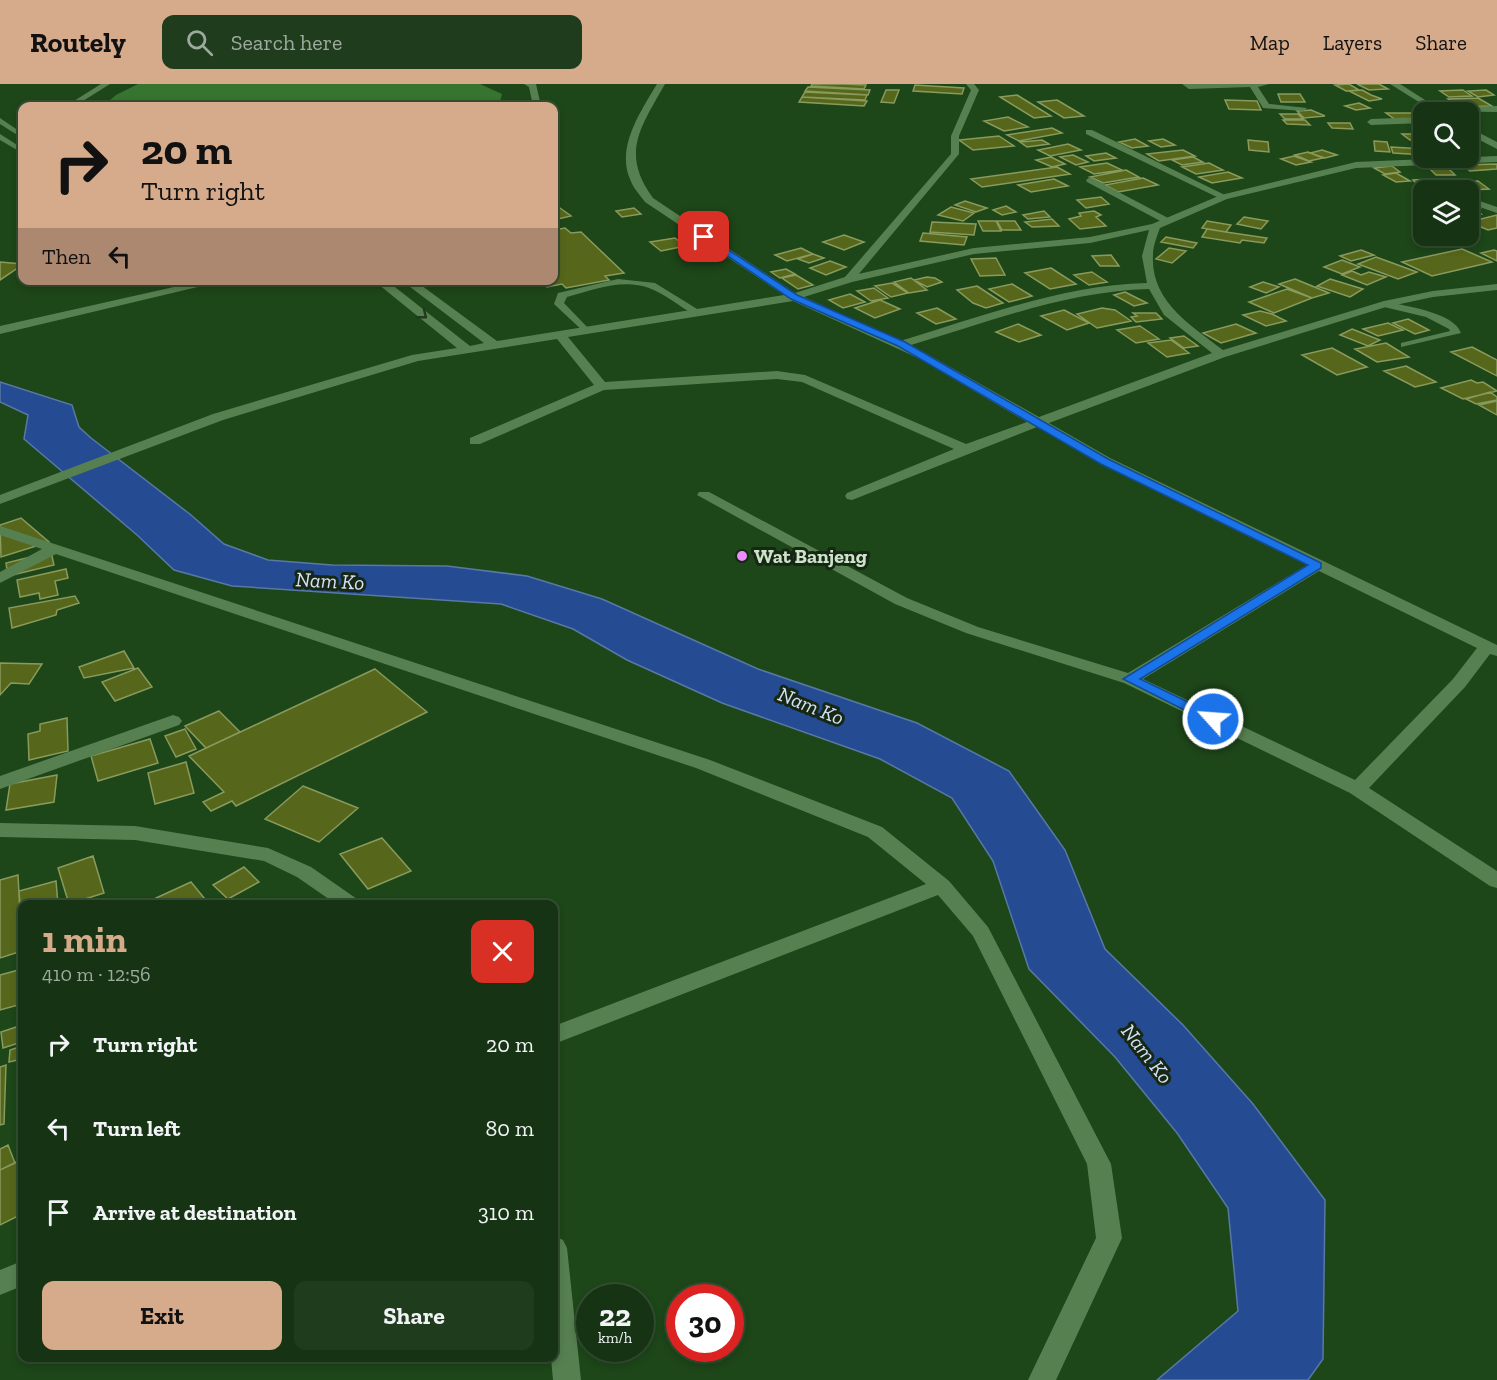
<!DOCTYPE html>
<html lang="en">
<head>
<meta charset="utf-8">
<style>
	body { margin:0; font-family:"Zilla Slab",serif; background:#1f3c1c; color:#f1f3f6; height:100vh; display:flex; flex-direction:column; font-size:22px; white-space:nowrap }
	* { box-sizing:border-box; margin:0 }
	p { font-size:20px; color:#9eaaa0 }
	.icon { flex:none; width:33px; height:33px; fill:none; stroke:currentColor; stroke-width:2; stroke-linecap:round; stroke-linejoin:round }
	.map { position:relative; flex:1; overflow:hidden }
	.details { position:absolute; left:18px; top:816px; width:540px; height:462px; display:flex; flex-direction:column; background:#163413; border-radius:12px; box-shadow:0 3px 9px #0003,0 0 0 2px #354f33 }
	.details>* { flex:none }
	.hud { position:absolute; left:18px; top:18px; width:540px; height:183px; border-radius:12px; box-shadow:0 3px 9px #0003,0 0 0 2px #354f33; background:#d6ab8b; color:#111; overflow:hidden }
	.tools { position:absolute; left:1413px; top:18px; display:grid; gap:12px }
	.tools a { display:grid; place-items:center; width:66px; height:66px; border-radius:12px; background:#163413; box-shadow:0 3px 9px #0003,0 0 0 2px #354f33; font-size:30px }
	.speed { position:absolute; left:576px; top:1200px; display:flex; gap:12px; font-size:30px; font-weight:700; text-align:center }
	.speed>* { display:grid; place-content:center; width:78px; height:78px; border-radius:50%; background:#163413; box-shadow:0 3px 9px #0003,0 0 0 2px #354f33; line-height:1 }
	.speed small { font-size:15px; font-weight:400 }
	.speed .limit { border:9px solid #d22; background:#fff; color:#111 }
	.pin { position:absolute; display:grid; place-items:center; width:51px; height:51px; color:#fff; margin:-26px; border-radius:12px; box-shadow:0 3px 9px #0006 }
	.me { position:absolute; width:66px; margin:-33px; rotate:296deg; stroke-linejoin:round; filter:drop-shadow(0 0 4px #0008) }
	.turn { display:flex; align-items:center; gap:21px; height:126px; padding:0 24px; font-size:27px }
	.turn .icon { width:78px; height:78px; stroke-width:2.5 }
	.turn b { display:block; font-size:42px; line-height:51px }
	.then { display:flex; align-items:center; height:57px; padding:0 24px; background:#0003; gap:12px; font-size:22px }
	.round { display:grid; place-items:center; flex:none; width:63px; height:63px; border-radius:12px; background:#1f3c1c }
	.head { display:flex; align-items:center; justify-content:space-between; height:102px; padding:0 24px }
	h1 { font-size:36px; font-weight:700; line-height:45px; color:#d6ab8b }
	.action { display:flex; gap:12px; margin-top:auto; padding:12px 24px }
	.action a { flex:1; height:69px; border-radius:12px; background:#d6ab8b; color:#111; font-size:24px; font-weight:700; line-height:69px; text-align:center }
	.action a+a { background:#1f3c1c; color:#f1f3f6 }
	ul { padding:0; list-style:none }
	li { display:flex; align-items:center; gap:18px; height:84px; padding:0 24px }
	li div { flex:1 }
	li b { display:block; font-size:22px }
	li em { font-style:normal }
	header { display:flex; align-items:center; gap:36px; box-sizing:border-box; height:84px; padding:0 30px; background:#d6ab8b; color:#111 }
	header strong { font-size:28px }
	nav { display:flex; gap:33px; margin-inline-start:auto; font-size:21px }
	.search { width:420px; height:54px; background:#1f3c1c; display:flex; align-items:center; gap:15px; box-sizing:border-box; padding:0 21px; border-radius:12px; color:#9eaaa0; font-size:22px }
	.map>svg:first-child { display:block }
</style>
</head>
<body>
<header>
<strong>Routely</strong>
<div class="search"><svg class="icon" aria-label="search" viewBox="0 0 24 24"><circle cx="10" cy="10" r="6"/><path d="M15 15l6 6"/></svg>Search here</div>
<nav><a>Map</a><a>Layers</a><a>Share</a></nav>
</header>
<div class="map">
<svg width="1497" height="1296" viewBox="0 0 1497 1296">
	<rect width="100%" height="100%" fill="#1d4619"/>
	<path fill="#36742f" d="M138,0H480L502,10L499,22H103L116,11Z"/>
	<path fill="#254b93" stroke="#5779a4" stroke-width="1.5" d="M0,298L72,321L79,343L91,354L191,431L224,460L268,476L332,481L447,482L527,492L602,515L758,585L917,639L1009,687L1065,766L1105,865L1183,941L1253,1020L1325,1116L1323,1275L1308,1296H1157L1238,1227L1228,1124L1177,1049L1115,973L1029,885L993,777L952,714L880,675L722,619L627,576L573,545L501,520L232,502L174,486L137,451L24,355L28,331L0,318Z"/>
	<path fill="#56671c" stroke="#899a5d" stroke-width="1.5" d="M812,0H844L866,1L864,5L811,2Z
		M1349,0L1359,6L1346,7L1335,1Z
		M1357,0H1379L1388,5L1369,6Z
		M915,1L964,4L962,10L913,7Z
		M808,3L870,6L868,11L805,7Z
		M886,6H899L894,19L881,18Z
		M1362,6L1371,11L1382,15L1369,17L1349,7Z
		M1463,6L1472,12L1449,13L1440,7Z
		M1486,6L1494,11L1478,13L1468,7Z
		M805,8L867,11L865,16L802,13Z
		M1278,10H1300L1305,18H1281Z
		M1017,11L1051,32L1034,34L1000,13Z
		M802,13L867,17L864,22L799,18Z
		M1478,14L1492,22L1460,23L1448,15Z
		M1057,16L1084,32L1064,34L1038,18Z
		M1225,16L1257,17L1261,26L1229,25Z
		M1359,19L1370,24L1356,26L1345,22Z
		M1311,26L1325,32L1304,34L1297,27Z
		M1386,29H1413L1423,35L1396,36Z
		M1280,30H1298L1303,35H1285Z
		M1008,33L1028,43L1004,47L984,37Z
		M1283,36H1305L1310,41L1287,40Z
		M1328,39H1350L1353,45L1332,44Z
		M1052,44L1062,49L1019,57L1007,51Z
		M1402,50H1424V56H1410Z
		M999,52L1014,62L973,66L959,56Z
		M1135,55L1148,62L1132,64L1119,58Z
		M1163,55L1175,61L1161,63L1149,57Z
		M1042,56L1049,60L1027,63L1020,58Z
		M1248,56L1268,58L1269,68L1249,66Z
		M1374,57L1387,58L1390,68L1375,67Z
		M1068,60L1081,66L1050,72L1038,66Z
		M1391,63L1424,65V71L1393,69Z
		M1183,66L1195,72L1159,77L1147,70Z
		M1322,66L1337,71L1325,74L1310,69Z
		M1308,68L1323,74L1309,77L1295,71Z
		M1106,69L1116,74L1094,77L1086,72Z
		M1073,71L1088,78L1076,81L1060,73Z
		M1294,72L1311,78L1296,81L1281,75Z
		M1051,73L1065,80L1052,83L1036,76Z
		M1193,73L1203,78L1182,81L1172,76Z
		M1107,79L1122,86L1094,90L1080,83Z
		M1209,79L1223,86L1196,90L1182,83Z
		M1497,80V85L1470,87L1462,81Z
		M1392,82L1400,88L1385,90L1374,84Z
		M1057,83L1070,90L982,103L971,95Z
		M1430,85H1449L1455,91H1436Z
		M1126,86L1139,93L1103,99L1090,93Z
		M1228,88L1242,94L1212,99L1199,93Z
		M1396,89L1410,97L1396,98L1383,91Z
		M1143,94L1158,101L1118,108L1105,101Z
		M1054,95L1068,102L1031,108L1018,101Z
		M1434,95L1448,104H1420L1413,96Z
		M1478,97L1489,105L1470,106L1460,98Z
		M1101,113L1109,120L1086,124L1077,116Z
		M965,117L987,124L976,128L955,121Z
		M1468,120L1480,124L1474,126L1481,130L1468,132Z
		M1006,122L1016,128L1002,131L993,126Z
		M951,123L974,129L963,137L938,131Z
		M560,124L571,132L554,136V125Z
		M634,124L641,130L622,133L616,127Z
		M1044,127L1050,133L1028,135L1023,131Z
		M1094,127L1101,131L1096,133L1106,142L1080,145L1069,135L1081,132L1079,129Z
		M1497,131V144L1488,146L1469,138Z
		M1244,133L1268,137L1261,145L1237,140Z
		M1052,135L1059,142L1032,143L1025,138Z
		M978,137H996L1001,147H983Z
		M997,137H1015L1021,146H1002Z
		M1207,137L1231,141L1226,148L1202,144Z
		M932,138L976,140L974,151L930,148Z
		M565,144L571,149L581,148L624,189L605,192L609,196L566,204L562,200L547,203L541,196H554V146Z
		M1207,145L1226,148L1267,154L1264,159L1242,156L1240,159L1202,153Z
		M923,149L967,153L964,161L920,157Z
		M844,151L864,158L844,166L823,158Z
		M1166,153L1197,159L1193,164L1161,158Z
		M675,154L685,162L661,167L650,158Z
		M801,164L813,170L787,177L775,171Z
		M1169,164L1186,167L1172,179L1156,175Z
		M1462,165L1492,178L1432,192L1402,178Z
		M1361,166L1374,171L1351,177L1340,172Z
		M1494,166L1497,167V177L1481,169Z
		M813,170L824,174L809,179L798,175Z
		M1111,171L1119,182H1100L1092,172Z
		M1376,173L1417,188L1398,195L1358,180Z
		M996,174L1005,191L980,192L971,175Z
		M1342,176L1360,183L1342,190L1324,183Z
		M830,177L846,183L826,191L810,184Z
		M0,178L22,180V181L0,196Z
		M1051,184L1076,200L1050,205L1025,189Z
		M786,185L795,190L780,194L771,188Z
		M1352,187L1361,191L1369,188L1386,193L1367,201L1342,191Z
		M1092,188L1107,198L1089,201L1074,191Z
		M796,191L813,201L798,205L782,194Z
		M927,193L935,194L942,198L927,203L914,196Z
		M911,194L927,206L909,209L894,198Z
		M1295,195L1329,209L1312,214L1279,200Z
		M1330,195L1363,205L1350,213L1317,202Z
		M1263,198L1279,203L1266,209L1250,203Z
		M892,199L908,209L891,213L875,202Z
		M1012,200L1032,212L1009,218L989,205Z
		M977,202L1003,219L986,224L973,219L957,206Z
		M874,204L888,214L871,217L857,207Z
		M1287,205L1312,214L1274,229L1249,218Z
		M1125,208L1147,219L1134,222L1114,211Z
		M850,210L865,218L843,224L829,216Z
		M880,216L900,225L875,234L855,224Z
		M937,224L956,235L936,240L917,229Z
		M1102,224L1115,226L1131,237L1097,244L1077,230Z
		M1064,226L1089,239L1067,246L1041,232Z
		M1260,227L1272,230L1286,237L1266,242L1243,231Z
		M1133,229H1156L1162,235L1136,238L1131,233L1137,232Z
		M1408,235L1429,246L1415,250L1393,239Z
		M1388,239L1403,246L1378,252L1363,245Z
		M1018,240L1041,251L1019,258L996,248Z
		M1236,240L1256,249L1221,259L1203,249Z
		M1140,242L1159,255L1136,259L1117,246Z
		M1352,245L1380,256L1368,262L1340,251Z
		M1184,252L1198,262L1184,264L1170,254Z
		M1171,256L1189,269L1167,273L1148,259Z
		M1386,259L1409,273L1377,278L1355,265Z
		M1472,263L1497,276V292L1451,268Z
		M1332,264L1367,283L1337,291L1302,271Z
		M1406,282L1436,298L1415,303L1384,287Z
		M1471,296L1477,299L1483,298L1497,307L1463,315L1441,304Z
		M1490,308L1497,313V316L1476,320L1466,315Z
		M1497,317V331L1479,321Z
		M21,434L49,458L1,473L0,441Z
		M51,468L54,481L8,492L6,479Z
		M66,485L68,494L55,497L58,511L40,515L39,509L20,513L17,496Z
		M75,512L79,519L57,526L56,531L12,544L9,524Z
		M124,567L134,584L84,594L79,583Z
		M0,579L42,580L29,600L11,599L0,611Z
		M138,584L152,603L115,617L102,598Z
		M375,585L427,628L236,722L232,717L211,727L203,718L224,708L189,672Z
		M219,627L240,648L206,664L185,642Z
		M67,634L68,667L29,676L28,650L40,647V640Z
		M185,645L196,665L176,673L165,652Z
		M150,655L158,679L98,697L91,672Z
		M186,678L194,709L155,720L148,689Z
		M57,691L54,718L6,726L10,700Z
		M303,702L358,724L319,758L265,735Z
		M382,754L411,787L368,805L340,770Z
		M93,772L104,809L69,820L58,784Z
		M244,783L259,798L228,815L213,801Z
		M18,791L22,867L0,874V796Z
		M56,797L58,820H22V848L19,807Z
		M191,798L209,820H143Z
		M22,885V920L0,926V891Z
		M22,941V958L3,964L1,948Z
		M22,962V975L9,978L10,966Z
		M6,981L4,1040L0,1041V983Z
		M8,1061L15,1079L0,1086V1065Z
		M22,1075V1130L0,1141V1086Z"/>
	<g fill="none" stroke-linecap="round" stroke-linejoin="round">
		<path fill="#568050" fill-rule="evenodd" d="M101,0H110L75,22H66Z
			M524,0H536L541,22H533L529,3Z
			M966,0H974L979,6L959,52V70L853,197H845V193L951,70V52L971,6Z
			M0,34L22,49V54L0,40Z
			M1086,46H1092L1229,113L1221,115L1086,50Z
			M0,50L22,64V69L0,56Z
			M1090,93L1170,135L1172,137L1164,139L1087,98L1086,96Z
			M618,195L655,199L702,228L693,230C679,222 665,210 649,204C623,194 592,206 567,213L564,219L590,246L585,249L554,220L558,209Z
			M1384,217C1404,222 1454,228 1461,249L1401,263V259L1450,247L1449,245L1426,233L1380,222L1379,220Z"/>
		<path fill="#568050" fill-rule="evenodd" d="M657,0H665C641,43 620,69 653,114L795,209L845,193L974,164L1090,153L1152,140L1221,111L1356,78L1497,72V78L1356,84L1227,115L1160,144C1157,152 1153,162 1153,171C1150,217 1192,242 1223,266L1384,217L1433,207L1497,200V206L1433,213L1386,223L1225,273L1049,339L1110,374L1497,561V572L1490,570L1465,603L1369,704L1497,787V804L1490,802L1350,709L1124,599L966,549L895,520L697,411L699,408H709L907,514L978,543L1128,589L1307,481L1100,380L1037,343L852,416L847,415L845,412L847,409L954,365L802,298L777,295L604,306L480,360H470V354L594,301L557,255L418,277L223,336L0,420V411L213,330L412,271L457,264L373,196H386L470,262L484,259L401,196H414L497,257L784,211L645,118C640,111 633,104 630,95C616,63 641,27 657,0ZM1149,146L1142,172L1147,199C1062,201 981,233 900,257L804,213L852,198L974,170L1090,159ZM1149,205L1164,231L1212,269L1039,333L911,261C989,238 1067,207 1149,205ZM793,217L918,274L1027,338L966,360L805,291L777,287L605,298L568,253ZM1319,487L1477,564L1453,595L1355,696L1143,595Z
			M1182,0H1269L1258,3L1269,20L1307,24L1303,27L1263,24L1250,3L1189,5Z
			M1497,22V28L1433,27L1437,24Z
			M1424,33V39L1371,41L1367,38L1371,35Z
			M1468,113L1497,123V129L1468,119Z
			M205,196H227L0,250V242Z
			M0,442L710,676L882,743L949,797L988,843L1111,1080L1122,1154L1056,1296H1028L1096,1154L1087,1080L973,852L938,811L554,960V942L926,800L868,753L696,684L56,470L0,499V488L42,465L0,451Z
			M173,631L179,633L182,637L179,641L0,705V692Z
			M0,739L135,742L268,764L311,783L357,815L360,820H336L297,793L264,777L135,756L0,753Z
			M554,1152L563,1156L567,1164L581,1296H553L551,1274H554Z
			M22,1177V1202L0,1211V1186Z"/>
		<path fill="#568050" fill-rule="evenodd" d="M1390,0H1400L1444,28H1435Z
			M1468,43L1497,58V65L1468,50Z"/>
	</g>
	<defs><path id="oneway-chevron" d="M-2-3.5L2.5 0L-2 3.5" fill="none" stroke-width="1.6" stroke-linecap="round" stroke-linejoin="round" transform="scale(1.5)"/></defs>
	<use stroke="#233920" href="#oneway-chevron" transform="translate(423 231) rotate(38)"/>
	<path fill="#1a73e8" stroke="#114b97" stroke-width="1.5" d="M701,151H706L797,211L905,258L1108,375L1321,479V484L1140,595L1217,632V638H1208L1123,595L1308,481L1101,380L898,262L791,215L701,154Z"/>
	<circle fill="#eb8dfb" stroke="#162714" stroke-width="2" cx="742" cy="472" r="6"/>
	<g text-anchor="middle" stroke-width="6" stroke-linejoin="round" paint-order="stroke">
		<g font-size="20" font-weight="bold" fill="#cde4ca" stroke="#162714" text-anchor="start">
			<text x="754" y="479">Wat Banjeng</text>
		</g>
		<g font-size="21" font-style="italic" fill="#d5e1f6" stroke="#162714">
			<text transform="translate(330 497) rotate(3)" y="7">Nam Ko</text>
			<text transform="translate(811 622) rotate(22)" y="7">Nam Ko</text>
			<text transform="translate(1147 970) rotate(52)" y="7">Nam Ko</text>
		</g>
	</g>
</svg>
<div class="tools">
<a><svg class="icon" aria-label="search" viewBox="0 0 24 24"><circle cx="10" cy="10" r="6"/><path d="M15 15l6 6"/></svg></a>
<a><svg class="icon" aria-label="layers" viewBox="0 0 24 24"><path d="M12 4l9 5-9 5-9-5zM3 14l9 5 9-5"/></svg></a>
</div>
<div class="speed"><div>22<small>km/h</small></div><div class="limit">30</div></div>
<div class="pin" style="left:704px;top:153px;background:#d93025"><svg class="icon" aria-label="arrive" viewBox="0 0 24 24"><path d="M6 21V4h12l-3 4 3 4H6"/></svg></div>
<svg class="me" style="left:1213px;top:635px" viewBox="-20 -20 40 40"><circle r="17" fill="#1a73e8" stroke="#fff" stroke-width="3"/><path d="M0-11L8 9 0 5-8 9z" fill="#fff"/></svg>
<div class="hud">
<div class="turn"><svg class="icon" aria-label="right" viewBox="0 0 24 24"><path d="M7 20v-9h11M14 6l5 5-5 5"/></svg><div><b>20 m</b>Turn right</div></div>
<div class="then">Then<svg class="icon" aria-label="left" viewBox="0 0 24 24"><path d="M17 20v-9H6M10 6l-5 5 5 5"/></svg></div>
</div>
<section class="details">
<div class="head"><div><h1>1 min</h1><p>410 m · 12:56</p></div><a class="round" style="background:#d93025;color:#fff"><svg class="icon" aria-label="close" viewBox="0 0 24 24"><path d="M6 6l12 12M18 6L6 18"/></svg></a></div>
<ul>
<li><svg class="icon" aria-label="right" viewBox="0 0 24 24"><path d="M7 20v-9h11M14 6l5 5-5 5"/></svg><div><b>Turn right</b></div><em>20 m</em></li>
<li><svg class="icon" aria-label="left" viewBox="0 0 24 24"><path d="M17 20v-9H6M10 6l-5 5 5 5"/></svg><div><b>Turn left</b></div><em>80 m</em></li>
<li><svg class="icon" aria-label="arrive" viewBox="0 0 24 24"><path d="M6 21V4h12l-3 4 3 4H6"/></svg><div><b>Arrive at destination</b></div><em>310 m</em></li>
</ul>
<div class="action"><a>Exit</a><a>Share</a></div>
</section>
</div>
</body>
</html>
